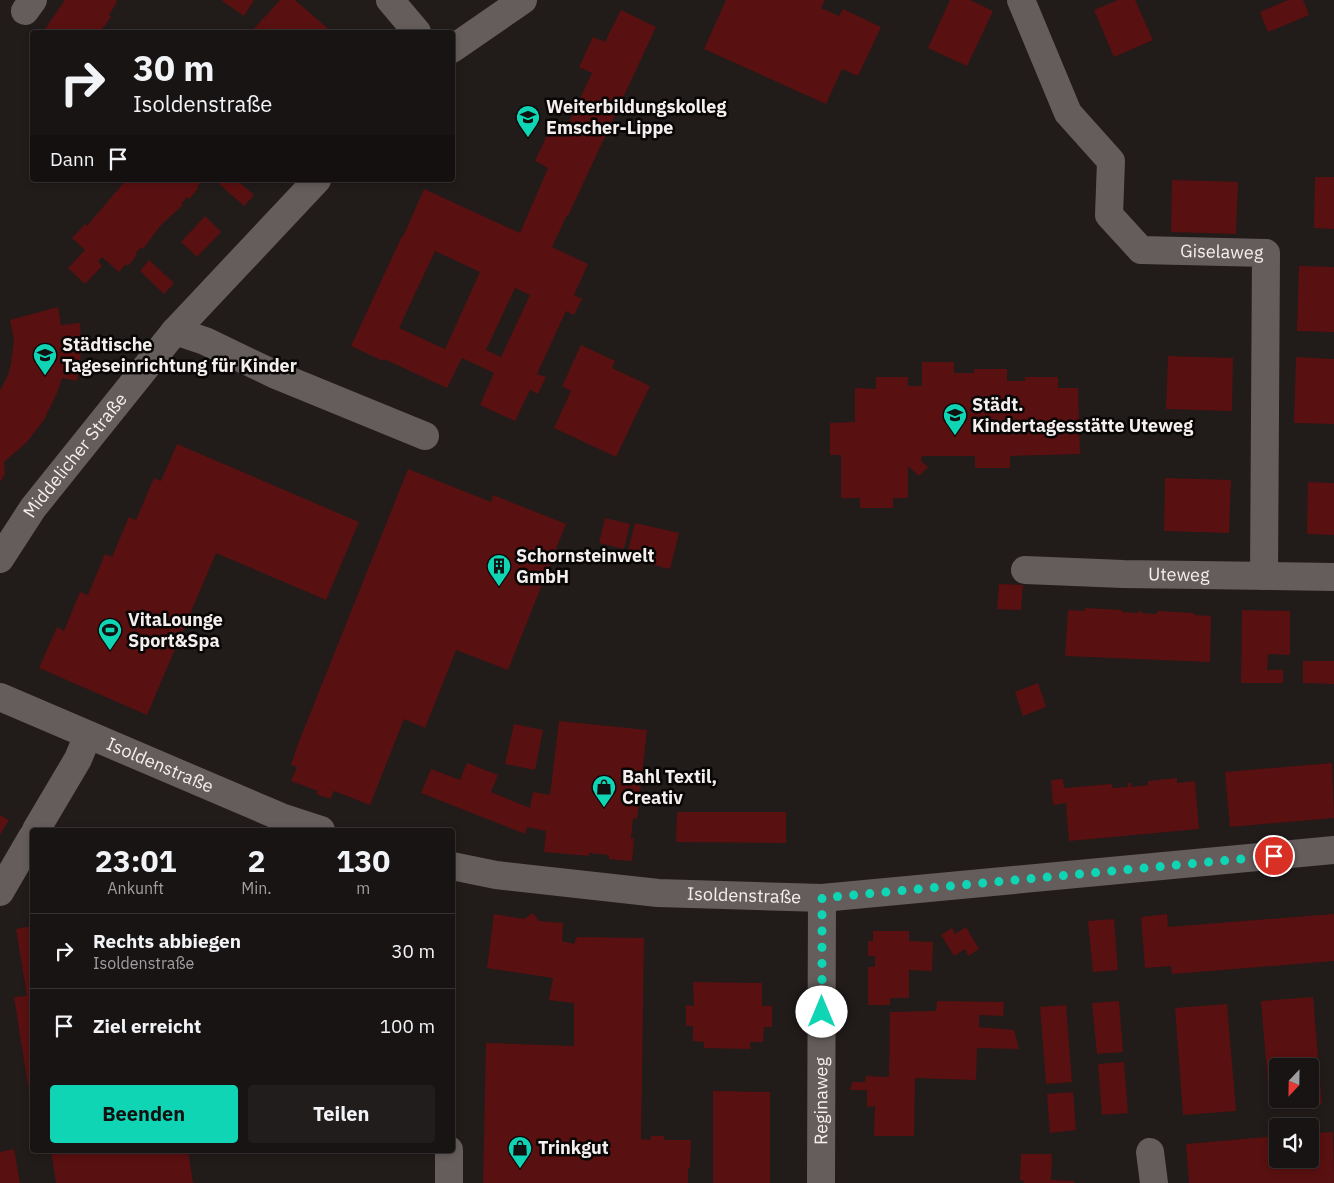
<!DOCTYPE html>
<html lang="de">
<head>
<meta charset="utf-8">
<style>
	body { margin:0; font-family:"IBM Plex Sans",sans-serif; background:#221d1d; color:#f1f3f6; height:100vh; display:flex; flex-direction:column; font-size:19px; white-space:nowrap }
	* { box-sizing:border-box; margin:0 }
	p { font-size:16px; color:#9f9ea0 }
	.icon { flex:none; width:28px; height:28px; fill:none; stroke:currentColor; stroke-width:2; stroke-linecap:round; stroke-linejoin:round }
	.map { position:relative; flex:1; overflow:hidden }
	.panel { position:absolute; left:30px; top:828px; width:425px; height:325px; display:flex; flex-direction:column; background:#191414; border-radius:5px; box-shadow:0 2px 8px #0003,0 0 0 1px #373334 }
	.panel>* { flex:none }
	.hud { position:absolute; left:30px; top:30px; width:425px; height:152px; border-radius:5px; box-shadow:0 2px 8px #0003,0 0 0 1px #373334; background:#191414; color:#f1f3f6; overflow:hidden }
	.needle { width:32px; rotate:202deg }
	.buttons { position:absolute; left:1269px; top:1058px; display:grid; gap:10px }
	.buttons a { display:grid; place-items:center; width:50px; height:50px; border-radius:5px; background:#191414; box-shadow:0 2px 8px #0003,0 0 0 1px #373334; font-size:25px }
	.pin { position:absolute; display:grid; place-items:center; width:42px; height:42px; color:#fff; margin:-21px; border:2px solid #fff; border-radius:50%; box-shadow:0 1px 5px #0007 }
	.me { position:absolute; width:55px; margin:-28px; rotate:0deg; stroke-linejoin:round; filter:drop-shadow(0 0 4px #0008) }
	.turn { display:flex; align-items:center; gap:18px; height:105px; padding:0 20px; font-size:22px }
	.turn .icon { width:65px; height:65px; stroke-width:2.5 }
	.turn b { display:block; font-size:35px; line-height:42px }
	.then { display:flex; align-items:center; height:48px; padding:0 20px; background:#0003; gap:10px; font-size:19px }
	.eta { display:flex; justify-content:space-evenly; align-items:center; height:85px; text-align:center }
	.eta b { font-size:30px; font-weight:700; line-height:35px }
	.button { display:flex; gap:10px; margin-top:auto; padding:10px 20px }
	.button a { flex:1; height:58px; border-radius:5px; background:#10d5b4; color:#111; font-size:20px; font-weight:700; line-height:58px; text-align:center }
	.button a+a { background:#221d1d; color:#f1f3f6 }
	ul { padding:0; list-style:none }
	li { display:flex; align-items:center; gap:15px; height:75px; padding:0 20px; border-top:1px solid #373334 }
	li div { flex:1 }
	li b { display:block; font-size:19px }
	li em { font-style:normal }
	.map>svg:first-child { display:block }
</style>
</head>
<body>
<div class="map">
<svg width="1334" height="1183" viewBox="0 0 1334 1183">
	<rect width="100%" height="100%" fill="#211b1a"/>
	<path fill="#591010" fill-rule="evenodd" d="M65,0H117L116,1L117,2L109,15L111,17L100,32H43Z
		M223,0H254L244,16L222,1Z
		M280,0H295L332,32H253L252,31Z
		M726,0H825L821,8L839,16L843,9L881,27L858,76L842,69L826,104L704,49Z
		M950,0H970L993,11L967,66L928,48Z
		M1118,0H1135L1153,40L1114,57L1094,10Z
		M1288,0H1303L1309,15L1268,32L1260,12Z
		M621,10L656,27L568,216L567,215L552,247L588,264L574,295L582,299L574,315L566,311L537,374L546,377L538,394L530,390L515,421L480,405L494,373L462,358L447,388L384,359L383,361L351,346L402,236L403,237L424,189L520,233L548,168L535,161L549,131L562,137L592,73L579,67L593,37L605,42ZM435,251L480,272L445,349L399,328ZM515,288L530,295L501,357L486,350Z
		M1315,177H1334V229L1314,228Z
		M126,180H203L197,187L198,189L189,199L187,197L181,204L183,205L161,225L143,249L141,247L135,254L137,255L128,266L126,264L119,272L102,257L98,261L102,266L85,284L68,268L85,250L72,238L85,224L87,226Z
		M223,180H237L254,195L244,206L219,184Z
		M1172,180L1238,182L1236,234L1171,232Z
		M205,216L221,232L197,257L181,242Z
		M149,260L174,283L164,294L140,271Z
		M1299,266L1334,267V332L1297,331Z
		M58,307L61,325L80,323L81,353L77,381L62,378L57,393L44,420L26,443L4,462L5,474L0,482V391L8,375L11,364L14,340L10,320Z
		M581,345L615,361L612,368L650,386L616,457L554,428L571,391L562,386Z
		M1168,356L1233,358L1232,411L1166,409Z
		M1296,357L1334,359V424L1294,423Z
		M922,362H954V373H974V369H1007V381H1025V377H1058V388H1078L1080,454L1010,456V468H975V456H922L921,461L928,467L919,476L908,466V498H893V508H860V498H841V455H830V423L855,422V388L876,389V377H908V386H922Z
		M177,444L359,522L326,600L216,553L147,715L39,668L57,627L64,631L80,592L88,595L105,554L112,557L129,517L136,520L154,478L161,481Z
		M408,469L491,502L493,495L566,524L508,670L456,650L425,728L404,719L370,805L334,791L330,799L316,794L318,791L291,781L297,767L291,765L298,744Z
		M1165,478L1231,480L1229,533L1164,531Z
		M1308,482L1334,483V535L1307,534Z
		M605,518L630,524L624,549L599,543Z
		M635,523L679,533L670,569L626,558Z
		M999,584L1023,585L1021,610L997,609Z
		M1085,608L1122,610V612L1138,613V611H1141V613L1157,614V611L1194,613V615L1211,616L1210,662L1065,656L1068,610L1085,611Z
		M1242,610L1290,611V655L1268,654L1267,670H1283V683H1241Z
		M1303,661H1334V684L1303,683Z
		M1038,683L1046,707L1023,716L1015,692Z
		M559,721L647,730L637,819L633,818L631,838L634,839L632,861L609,859V855L589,853V856L544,852L546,831L527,827L525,834L421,793L431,769L460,780L467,763L498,775L491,792L530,808L533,792L550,795Z
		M514,724L543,730L535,770L505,764Z
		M1332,763L1334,818L1230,827L1225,772Z
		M1177,778V783L1195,781L1199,829L1069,841L1066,803L1053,805L1051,780L1063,779L1064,788L1112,784V788L1128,787V783H1131V787L1148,785V781Z
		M677,812H786V843L676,842Z
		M0,815L9,820L0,835Z
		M533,913L539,921L563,923L562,941L574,944L577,937L644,938L641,1139L650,1140L651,1136H664V1140H691L690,1168H688V1183H483L486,1043L574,1046V1003L549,1000L553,978L487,968L494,914L524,919Z
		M1167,914L1168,927L1334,914V961L1172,974L1171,966L1145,968L1141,917Z
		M1114,919L1118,970L1093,972L1088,921Z
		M32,926V1104H31L14,997L27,996L16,929Z
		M966,927L979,949L968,956L965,949L954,956L941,935L952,928L955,934Z
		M873,931H909V941L933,942L932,971L909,970V998H890V1005H868V967H875V956H868V941H873Z
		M693,982L762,983V1006H772V1027H764L763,1042H750V1049L704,1048V1042L693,1041V1026H686V1005L694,1006Z
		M1313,997L1322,1104L1270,1108L1261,1001ZM1278,1066H1310V1099H1278Z
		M937,1001L1004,1002L1003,1016L979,1015V1027L1014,1030L1019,1049L977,1048L976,1080L915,1078L914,1136H874L875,1106L867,1107V1090H850L852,1082H865L866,1076L889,1077L890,1012L936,1011Z
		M1119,1001L1123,1052L1097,1054L1092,1003Z
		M1227,1004L1236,1111L1183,1115L1175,1008Z
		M1066,1005L1072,1082L1046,1084L1040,1007Z
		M1124,1062L1128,1113L1102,1115L1098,1064Z
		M713,1091L770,1092V1183H713Z
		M1073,1092L1076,1130L1050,1133L1047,1094Z
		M1333,1132L1334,1183H1189L1186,1144L1278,1136V1159H1310V1133Z
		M14,1149L20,1183H0V1152Z
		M51,1150H188L193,1183H56Z
		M1021,1154H1052L1051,1180L1074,1181V1183H1024V1181L1020,1180Z"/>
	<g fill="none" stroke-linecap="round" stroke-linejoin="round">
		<g stroke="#655d5c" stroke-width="28">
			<path d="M390,0L417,32"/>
			<path id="s1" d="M1021,0L1068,113L1111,161L1109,215L1141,250L1266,253L1264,576"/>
			<path d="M25,11L33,0"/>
			<path d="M452,49L523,0"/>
			<path d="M175,331L205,341L276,375L425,436"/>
			<path id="s2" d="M0,559L33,508L175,331L317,180"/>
			<path id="s3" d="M1025,570L1123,574L1334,577"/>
			<path id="s4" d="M0,697L281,817L321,830"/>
			<path d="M36,830L78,759L88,735"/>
			<path id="s5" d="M452,866L496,875L658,893L822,898L1334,850"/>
			<path d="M0,892L32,837"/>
			<path d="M1150,1152L1154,1183"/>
			<path d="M449,1183V1150"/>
			<path id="s6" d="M821,1183L822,898"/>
		</g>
	</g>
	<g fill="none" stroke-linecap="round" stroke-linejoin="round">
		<path stroke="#10d5b4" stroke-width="9" stroke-dasharray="0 16.2" d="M822,1012V898L1274,856"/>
	</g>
	<defs>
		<g id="university-pin" transform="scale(1.25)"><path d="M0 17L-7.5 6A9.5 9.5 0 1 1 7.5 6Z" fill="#10d5b4" stroke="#090606"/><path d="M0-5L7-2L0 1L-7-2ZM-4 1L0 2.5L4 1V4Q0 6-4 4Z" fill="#111"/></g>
		<g id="school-pin" transform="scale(1.25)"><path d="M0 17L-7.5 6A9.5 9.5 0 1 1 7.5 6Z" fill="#10d5b4" stroke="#090606"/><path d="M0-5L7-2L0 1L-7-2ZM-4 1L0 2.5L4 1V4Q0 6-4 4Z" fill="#111"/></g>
		<g id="building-pin" transform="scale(1.25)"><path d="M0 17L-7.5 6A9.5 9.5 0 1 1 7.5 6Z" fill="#10d5b4" stroke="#090606"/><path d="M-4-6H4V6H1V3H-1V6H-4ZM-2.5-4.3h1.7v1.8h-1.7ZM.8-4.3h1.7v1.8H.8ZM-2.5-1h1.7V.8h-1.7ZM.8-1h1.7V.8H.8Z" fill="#111"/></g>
		<g id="stadium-pin" transform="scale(1.25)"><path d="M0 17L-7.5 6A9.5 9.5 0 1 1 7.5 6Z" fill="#10d5b4" stroke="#090606"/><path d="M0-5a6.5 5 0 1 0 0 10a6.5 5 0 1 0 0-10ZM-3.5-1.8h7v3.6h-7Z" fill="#111"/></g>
		<g id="shop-pin" transform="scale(1.25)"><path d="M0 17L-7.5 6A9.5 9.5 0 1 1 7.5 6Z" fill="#10d5b4" stroke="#090606"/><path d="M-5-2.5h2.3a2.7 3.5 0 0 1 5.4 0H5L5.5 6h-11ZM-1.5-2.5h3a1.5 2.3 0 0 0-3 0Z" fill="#111"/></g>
	</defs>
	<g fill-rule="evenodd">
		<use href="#university-pin" x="528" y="117"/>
		<use href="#school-pin" x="45" y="355"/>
		<use href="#school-pin" x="955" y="415"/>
		<use href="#building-pin" x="499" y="566"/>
		<use href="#stadium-pin" x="110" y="630"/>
		<use href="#shop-pin" x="604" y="787"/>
		<use href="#shop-pin" x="520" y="1148"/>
	</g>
	<g text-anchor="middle" stroke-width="5" stroke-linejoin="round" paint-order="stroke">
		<g font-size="18" font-weight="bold" fill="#f4efee" stroke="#090606" text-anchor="start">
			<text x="546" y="113">Weiterbildungskolleg<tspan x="546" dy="21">Emscher-Lippe</tspan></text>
			<text x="62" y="351">Städtische<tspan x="62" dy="21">Tageseinrichtung für Kinder</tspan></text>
			<text x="972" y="411">Städt.<tspan x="972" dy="21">Kindertagesstätte Uteweg</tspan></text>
			<text x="516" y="562">Schornsteinwelt<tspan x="516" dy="21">GmbH</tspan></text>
			<text x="128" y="626">VitaLounge<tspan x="128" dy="21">Sport&amp;Spa</tspan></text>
			<text x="622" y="783">Bahl Textil,<tspan x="622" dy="21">Creativ</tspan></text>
			<text x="538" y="1154">Trinkgut</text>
		</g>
		<g font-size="18" fill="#f4efee" stroke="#090606">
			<text dy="6" stroke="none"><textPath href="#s1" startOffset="369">Giselaweg</textPath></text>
			<text dy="6" stroke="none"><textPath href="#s2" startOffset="128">Middelicher Straße</textPath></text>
			<text dy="6" stroke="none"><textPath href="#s3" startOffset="154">Uteweg</textPath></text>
			<text dy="6" stroke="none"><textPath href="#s4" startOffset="174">Isoldenstraße</textPath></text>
			<text dy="6" stroke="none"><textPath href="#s5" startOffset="294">Isoldenstraße</textPath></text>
			<text dy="6" stroke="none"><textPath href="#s6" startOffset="82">Reginaweg</textPath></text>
		</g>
	</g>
</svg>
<div class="buttons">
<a><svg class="needle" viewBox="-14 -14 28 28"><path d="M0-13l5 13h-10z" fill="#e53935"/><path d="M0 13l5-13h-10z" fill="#9f9ea0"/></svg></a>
<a><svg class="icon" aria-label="sound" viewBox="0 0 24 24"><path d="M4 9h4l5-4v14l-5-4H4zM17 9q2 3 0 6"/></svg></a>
</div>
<div class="pin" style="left:1274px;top:856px;background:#d93025"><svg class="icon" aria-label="arrive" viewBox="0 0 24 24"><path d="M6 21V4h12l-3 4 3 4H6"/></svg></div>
<svg class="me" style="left:822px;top:1012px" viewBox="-20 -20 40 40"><circle r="19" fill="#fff"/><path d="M0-13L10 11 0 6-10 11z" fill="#10d5b4"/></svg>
<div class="hud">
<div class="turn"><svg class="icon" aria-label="right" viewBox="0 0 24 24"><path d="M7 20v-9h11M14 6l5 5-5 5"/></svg><div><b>30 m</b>Isoldenstraße</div></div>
<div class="then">Dann<svg class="icon" aria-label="arrive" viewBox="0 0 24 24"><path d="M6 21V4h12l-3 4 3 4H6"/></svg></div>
</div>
<section class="panel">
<div class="eta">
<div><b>23:01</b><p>Ankunft</p></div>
<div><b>2</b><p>Min.</p></div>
<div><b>130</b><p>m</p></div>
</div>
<ul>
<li><svg class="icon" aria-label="right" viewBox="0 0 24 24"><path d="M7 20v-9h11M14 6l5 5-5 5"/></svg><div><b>Rechts abbiegen</b><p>Isoldenstraße</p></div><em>30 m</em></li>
<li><svg class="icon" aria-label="arrive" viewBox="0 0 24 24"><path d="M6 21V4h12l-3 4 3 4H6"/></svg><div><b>Ziel erreicht</b></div><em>100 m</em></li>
</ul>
<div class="button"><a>Beenden</a><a>Teilen</a></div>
</section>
</div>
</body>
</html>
